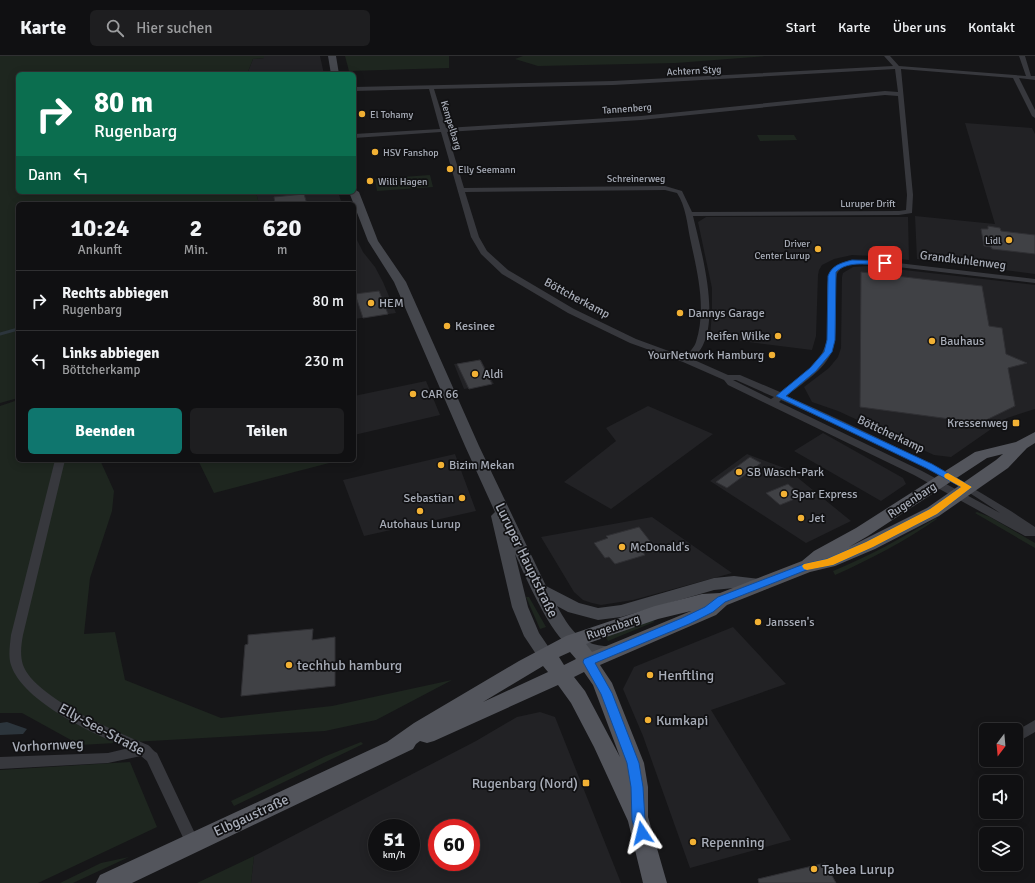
<!DOCTYPE html>
<html lang="de">
<head>
<meta charset="utf-8">
<style>
	body { margin:0; font-family:Signika,sans-serif; background:#1e1e20; color:#f1f3f6; height:100vh; display:flex; flex-direction:column; font-size:15px; white-space:nowrap }
	* { box-sizing:border-box; margin:0 }
	p { font-size:13px; color:#9c9d9f }
	.icon { flex:none; width:22px; height:22px; fill:none; stroke:currentColor; stroke-width:2; stroke-linecap:round; stroke-linejoin:round }
	.map { position:relative; flex:1; overflow:hidden }
	.drawer { position:absolute; left:16px; top:146px; width:340px; height:260px; display:flex; flex-direction:column; background:#101012; border-radius:6px; box-shadow:0 2px 10px #0003,0 0 0 1px #303032 }
	.drawer>* { flex:none }
	.top-card { position:absolute; left:16px; top:16px; width:340px; height:122px; border-radius:6px; box-shadow:0 2px 10px #0003,0 0 0 1px #303032; background:#0b6e4f; color:#fff; overflow:hidden }
	.needle { width:26px; rotate:196deg }
	.fabs { position:absolute; left:979px; top:667px; display:grid; gap:8px }
	.fabs a { display:grid; place-items:center; width:44px; height:44px; border-radius:6px; background:#101012; box-shadow:0 2px 10px #0003,0 0 0 1px #303032; font-size:20px }
	.speed { position:absolute; left:368px; top:763px; display:flex; gap:8px; font-size:20px; font-weight:700; text-align:center }
	.speed>* { display:grid; place-content:center; width:52px; height:52px; border-radius:50%; background:#101012; box-shadow:0 2px 10px #0003,0 0 0 1px #303032; line-height:1 }
	.speed small { font-size:10px; font-weight:400 }
	.speed .limit { border:6px solid #d22; background:#fff; color:#111 }
	.pin { position:absolute; display:grid; place-items:center; width:34px; height:34px; color:#fff; margin:-17px; border-radius:8px; box-shadow:0 2px 6px #0006 }
	.me { position:absolute; width:44px; margin:-22px; rotate:350deg; stroke-linejoin:round; filter:drop-shadow(0 0 3px #0008) }
	.turn { display:flex; align-items:center; gap:14px; height:84px; padding:0 12px; font-size:18px }
	.turn .icon { width:52px; height:52px; stroke-width:2.5 }
	.turn b { display:block; font-size:28px; line-height:34px }
	.then { display:flex; align-items:center; height:38px; padding:0 12px; background:#0003; gap:8px; font-size:15px }
	.eta { display:flex; justify-content:space-evenly; align-items:center; height:68px; text-align:center }
	.eta b { font-size:24px; font-weight:700; line-height:28px }
	.button { display:flex; gap:8px; margin-top:auto; padding:8px 12px }
	.button a { flex:1; height:46px; border-radius:6px; background:#0f766e; color:#fff; font-size:16px; font-weight:700; line-height:46px; text-align:center }
	.button a+a { background:#1e1e20; color:#f1f3f6 }
	ul { padding:0; list-style:none }
	li { display:flex; align-items:center; gap:12px; height:60px; padding:0 12px; border-top:1px solid #303032 }
	li div { flex:1 }
	li b { display:block; font-size:15px }
	li em { font-style:normal }
	header { display:flex; align-items:center; gap:24px; box-sizing:border-box; height:56px; padding:0 20px; background:#101012; border-bottom:1px solid #303032 }
	header strong { font-size:19px }
	nav { display:flex; gap:22px; margin-inline-start:auto; font-size:14px }
	.search { width:280px; height:36px; background:#1e1e20; display:flex; align-items:center; gap:10px; box-sizing:border-box; padding:0 14px; border-radius:6px; color:#9c9d9f; font-size:15px }
	.map>svg:first-child { display:block }
</style>
</head>
<body>
<header>
<strong>Karte</strong>
<div class="search"><svg class="icon" aria-label="search" viewBox="0 0 24 24"><circle cx="10" cy="10" r="6"/><path d="M15 15l6 6"/></svg>Hier suchen</div>
<nav><a>Start</a><a>Karte</a><a>Über uns</a><a>Kontakt</a></nav>
</header>
<div class="map">
<svg width="1035" height="827" viewBox="0 0 1035 827">
	<rect width="100%" height="100%" fill="#161618"/>
	<path fill="#222225" fill-rule="evenodd" d="M264,0H320L324,18H247L253,3L264,2Z
		M965,67L1032,72L1035,78V218L917,203L915,160L995,168Z
		M256,136H338L342,148H259Z
		M706,161H908L909,204L873,200L852,199L834,203L822,209L819,214L818,219L816,280L812,294L710,281L712,255V232L698,166Z
		M354,178L363,196L375,211L383,226L396,257L354,263Z
		M869,210L1035,229V353L1007,362L951,401L934,399L838,355L812,346L804,331L829,312L838,301L841,292L842,221L843,217L853,211Z
		M481,304L494,328L464,333L454,308Z
		M426,325L440,359L354,379V340Z
		M648,350L713,378L611,453L564,426L616,385L606,372Z
		M823,377L903,422L906,428L881,445L794,395Z
		M455,398L476,455L364,480L343,424Z
		M747,398L787,413L851,465L806,487L710,425Z
		M652,461L732,517L633,544L601,549L592,547L583,544L574,536L541,481Z
		M733,571L786,628L711,654L791,784L690,812L643,680L623,633L634,611Z
		M540,656L555,661L621,827H251L254,800L476,685L517,661ZM377,772H411V806H377ZM437,772H471V806H437Z"/>
	<path fill="#1e261f" d="M0,0H264V2L253,3L247,18H18V136H256L259,148H18V342L0,347Z
		M345,0H449V12L349,15Z
		M523,0H766L676,7L538,10L515,3Z
		M757,79H794L797,84L760,85Z
		M430,119L433,131L377,135L375,123Z
		M18,344V404H100L114,435L112,455L90,522L84,578L115,576L125,624L221,662L332,650L452,624L376,664L325,675L80,689L22,657H0V350Z
		M198,404H332L333,406L214,437Z
		M977,456L990,461L1035,487V492L975,457Z
		M936,462L937,463C905,485 871,503 835,519L833,515C869,500 902,482 936,462Z
		M526,541H529L546,571L540,573Z
		M653,564L654,566L608,585L605,580Z
		M361,686L363,688L234,750L231,745L326,700Z
		M130,706L157,771L38,827H0V714Z
		M254,800L251,827H197Z
		M129,801L73,827H60L101,807Z"/>
	<path fill="#2c353c" d="M7,666L27,673L23,678L0,679V667Z"/>
	<g fill="none" stroke-linecap="round" stroke-linejoin="round">
		<path stroke="#2c353c" stroke-width="3" d="M0,278L18,273"/>
	</g>
	<path fill="#404145" stroke="#303034" d="M304,138L307,148H275L274,141Z
		M988,170L1000,172L1001,175L1035,179V198L992,193L991,191L984,190L981,173H988Z
		M861,216L982,230L989,270L1002,272L1006,298L1027,307L1008,312L1015,350L980,367L860,351Z
		M379,235L388,258L363,262L355,238Z
		M480,304L492,328L469,333L457,308Z
		M750,401L761,407L727,432L716,426Z
		M788,428L802,440L780,449L766,437Z
		M639,471L653,489L641,493L645,499L615,508L609,501L605,502L594,487L608,482L606,480Z
		M313,573L312,584L335,581V630L241,640L245,589L248,588V579Z
		M825,807L836,827H759L758,823Z"/>
	<g fill="none" stroke-linecap="round" stroke-linejoin="round">
		<path fill="#37383d" fill-rule="evenodd" d="M884,0H890L899,10L1026,20L1019,0H1025L1031,20H1035V24L1019,22L1035,54V62L1032,60L1013,22L901,13L913,139L912,157L899,159L693,160C701,194 719,257 703,289C701,294 696,299 692,303L728,319H740L780,336C794,325 814,314 822,297C844,257 797,199 872,204L1035,223V227L872,208C861,208 845,206 838,216C832,225 840,276 832,295C825,314 802,327 787,340C873,378 957,418 1035,471V480H1025L914,419L728,329L724,324L683,306L630,287L568,257L502,218L481,198L471,181L441,76L354,82V78L440,73L429,33L354,35V31L613,25L893,10ZM895,13L898,36L885,35L641,60L446,72L434,33L613,29ZM885,39L898,40L907,139L906,154L899,155L692,156L682,135L665,130L464,132L447,76L641,64ZM665,134L677,137C686,151 687,167 690,182C697,215 707,252 696,286C694,292 689,296 685,301L636,283L574,253L508,214L487,195L479,181L465,136ZM733,324H736L774,341L771,343ZM781,344C856,377 933,410 1000,457L922,415L779,346Z
			M55,404H65L23,579C21,589 20,600 23,609C35,642 117,676 148,689C151,691 153,695 157,697L199,786L197,790L192,792L187,790L147,705L141,700L108,707L0,713V701L108,697L129,692C95,679 23,646 11,609C8,600 10,589 11,579Z
			M1035,664V676L1016,687V675Z"/>
		<path fill="#45474d" fill-rule="evenodd" d="M328,0H336L339,18H331Z
			M354,133L359,136L378,185L406,226L479,390L546,530L579,547L598,552L621,549L714,522L734,520L769,524L771,528L769,532L763,534L734,532L714,534L621,561L598,564L568,556L557,550C566,566 575,582 593,588C600,590 608,590 615,592L617,597L615,602C608,604 604,603 597,601C587,600 574,596 566,588C547,570 527,524 515,498L528,551L539,577L554,599L552,604L546,605L540,604L524,580L512,551L491,460L495,456L465,390L394,226L368,185L349,136H354Z"/>
		<path fill="#53555c" fill-rule="evenodd" d="M1035,376V387L1027,392L1008,412L939,460L875,493L835,510L810,516L727,549L716,559L600,609L612,627L644,707L648,731V761L667,827H643L628,765L594,691L571,647L558,629L434,685L427,687L420,685L416,688L413,693L132,827H96L100,819L387,686L414,667L519,605L566,580L655,550L702,538L720,537L802,505L814,495L856,472L975,396L1016,386ZM1003,398L996,404L927,452L849,491L868,480L987,402ZM691,555L592,596L586,588L658,563ZM570,596L576,603L564,609L559,601ZM543,610L548,616L483,646ZM584,616L593,629L620,701L585,635L574,621Z"/>
	</g>
	<path fill="#1a73e8" stroke="#114b97" d="M852,204L885,205L889,207L885,209C870,209 848,204 836,216L835,284L832,296L816,315L786,340L932,408L972,431L937,458L873,491L833,509L809,513L725,546L713,556L689,568L595,607L612,637L639,707L643,731L645,764L648,777L646,781L642,783L637,781L632,764L631,731L627,707L601,638L583,606L584,603L682,562L705,551L718,541L804,508L827,503L866,486L930,453L961,431L926,412L776,340L810,312L824,296L827,284L828,220C832,209 841,207 852,204Z"/>
	<path fill="#f59e0b" d="M948,417L972,431L937,458L873,491L833,509L807,514L804,513L802,510L804,508L827,503L866,486L930,453L961,431L945,422L944,420L945,418Z"/>
	<g fill="#f2b134" stroke="#111113" stroke-width="1.5">
		<circle cx="362" cy="58" r="4"/>
		<circle cx="375" cy="96" r="4"/>
		<circle cx="450" cy="113" r="4"/>
		<circle cx="370" cy="125" r="4"/>
		<circle cx="1009" cy="184" r="4"/>
		<circle cx="818" cy="193" r="4"/>
		<circle cx="371" cy="247" r="4"/>
		<circle cx="680" cy="257" r="4"/>
		<circle cx="447" cy="270" r="4"/>
		<circle cx="778" cy="280" r="4"/>
		<circle cx="932" cy="285" r="4"/>
		<circle cx="772" cy="299" r="4"/>
		<circle cx="475" cy="318" r="4"/>
		<circle cx="413" cy="338" r="4"/>
		<rect x="1012" y="363" width="8" height="8" rx="2"/>
		<circle cx="441" cy="409" r="4"/>
		<circle cx="739" cy="416" r="4"/>
		<circle cx="784" cy="438" r="4"/>
		<circle cx="462" cy="442" r="4"/>
		<circle cx="420" cy="455" r="4"/>
		<circle cx="801" cy="462" r="4"/>
		<circle cx="622" cy="491" r="4"/>
		<circle cx="758" cy="566" r="4"/>
		<circle cx="289" cy="609" r="4"/>
		<circle cx="650" cy="619" r="4"/>
		<circle cx="648" cy="664" r="4"/>
		<rect x="582" y="723" width="8" height="8" rx="2"/>
		<circle cx="693" cy="786" r="4"/>
		<circle cx="814" cy="813" r="4"/>
	</g>
	<g text-anchor="middle" stroke-width="3.5" stroke-linejoin="round" paint-order="stroke">
		<g font-size="10" fill="#a8adb8" stroke="#111113">
			<text transform="translate(694 14) rotate(-3)" y="4">Achtern Styg</text>
			<text transform="translate(627 52) rotate(-4)" y="4">Tannenberg</text>
			<text transform="translate(452 69) rotate(73)" y="4">Kempelbarg</text>
			<text x="636" y="126">Schreinerweg</text>
			<text x="868" y="151">Luruper Drift</text>
		</g>
		<g font-size="10" fill="#a8adb8" stroke="#111113" text-anchor="start">
			<text x="370" y="62">El Tohamy</text>
			<text x="383" y="100">HSV Fanshop</text>
			<text x="458" y="117">Elly Seemann</text>
			<text x="378" y="129">Willi Hagen</text>
			<text x="1001" y="188" text-anchor="end">Lidl</text>
			<text x="810" y="191" text-anchor="end">Driver<tspan x="810" dy="12">Center Lurup</tspan></text>
		</g>
		<g font-size="12" fill="#a8adb8" stroke="#111113">
			<text transform="translate(963 204) rotate(7)" y="4">Grandkuhlenweg</text>
			<text transform="translate(577 242) rotate(28)" y="4">Böttcherkamp</text>
			<text transform="translate(891 378) rotate(25)" y="4">Böttcherkamp</text>
			<text transform="translate(912 444) rotate(-33)" y="4">Rugenbarg</text>
			<text transform="translate(613 571) rotate(-19)" y="4">Rugenbarg</text>
		</g>
		<g font-size="12" fill="#a8adb8" stroke="#111113" text-anchor="start">
			<text x="379" y="251">HEM</text>
			<text x="688" y="261">Dannys Garage</text>
			<text x="455" y="274">Kesinee</text>
			<text x="770" y="284" text-anchor="end">Reifen Wilke</text>
			<text x="940" y="289">Bauhaus</text>
			<text x="764" y="303" text-anchor="end">YourNetwork Hamburg</text>
			<text x="483" y="322">Aldi</text>
			<text x="421" y="342">CAR 66</text>
			<text x="1008" y="371" text-anchor="end">Kressenweg</text>
			<text x="449" y="413">Bizim Mekan</text>
			<text x="747" y="420">SB Wasch-Park</text>
			<text x="792" y="442">Spar Express</text>
			<text x="454" y="446" text-anchor="end">Sebastian</text>
			<text x="809" y="466">Jet</text>
			<text x="420" y="472" text-anchor="middle">Autohaus Lurup</text>
			<text x="630" y="495">McDonald's</text>
			<text x="766" y="570">Janssen's</text>
		</g>
		<g font-size="14" fill="#a8adb8" stroke="#111113">
			<text transform="translate(527 504) rotate(64)" y="5">Luruper Hauptstraße</text>
			<text transform="translate(102 673) rotate(28)" y="5">Elly-See-Straße</text>
			<text transform="translate(48 689) rotate(-3)" y="5">Vorhornweg</text>
			<text transform="translate(251 759) rotate(-25)" y="5">Elbgaustraße</text>
		</g>
		<g font-size="14" fill="#a8adb8" stroke="#111113" text-anchor="start">
			<text x="297" y="614">techhub hamburg</text>
			<text x="658" y="624">Henftling</text>
			<text x="656" y="669">Kumkapi</text>
			<text x="578" y="732" text-anchor="end">Rugenbarg (Nord)</text>
			<text x="701" y="791">Repenning</text>
			<text x="822" y="818">Tabea Lurup</text>
		</g>
	</g>
</svg>
<div class="fabs">
<a><svg class="needle" viewBox="-14 -14 28 28"><path d="M0-13l5 13h-10z" fill="#e53935"/><path d="M0 13l5-13h-10z" fill="#9c9d9f"/></svg></a>
<a><svg class="icon" aria-label="sound" viewBox="0 0 24 24"><path d="M4 9h4l5-4v14l-5-4H4zM17 9q2 3 0 6"/></svg></a>
<a><svg class="icon" aria-label="layers" viewBox="0 0 24 24"><path d="M12 4l9 5-9 5-9-5zM3 14l9 5 9-5"/></svg></a>
</div>
<div class="speed"><div>51<small>km/h</small></div><div class="limit">60</div></div>
<div class="pin" style="left:885px;top:207px;background:#d93025"><svg class="icon" aria-label="arrive" viewBox="0 0 24 24"><path d="M6 21V4h12l-3 4 3 4H6"/></svg></div>
<svg class="me" style="left:642px;top:777px" viewBox="-20 -20 40 40"><path d="M0-17L14 15 0 8-14 15z" fill="#1a73e8" stroke="#fff" stroke-width="4"/></svg>
<div class="top-card">
<div class="turn"><svg class="icon" aria-label="right" viewBox="0 0 24 24"><path d="M7 20v-9h11M14 6l5 5-5 5"/></svg><div><b>80 m</b>Rugenbarg</div></div>
<div class="then">Dann<svg class="icon" aria-label="left" viewBox="0 0 24 24"><path d="M17 20v-9H6M10 6l-5 5 5 5"/></svg></div>
</div>
<section class="drawer">
<div class="eta">
<div><b>10:24</b><p>Ankunft</p></div>
<div><b>2</b><p>Min.</p></div>
<div><b>620</b><p>m</p></div>
</div>
<ul>
<li><svg class="icon" aria-label="right" viewBox="0 0 24 24"><path d="M7 20v-9h11M14 6l5 5-5 5"/></svg><div><b>Rechts abbiegen</b><p>Rugenbarg</p></div><em>80 m</em></li>
<li><svg class="icon" aria-label="left" viewBox="0 0 24 24"><path d="M17 20v-9H6M10 6l-5 5 5 5"/></svg><div><b>Links abbiegen</b><p>Böttcherkamp</p></div><em>230 m</em></li>
</ul>
<div class="button"><a>Beenden</a><a>Teilen</a></div>
</section>
</div>
</body>
</html>
